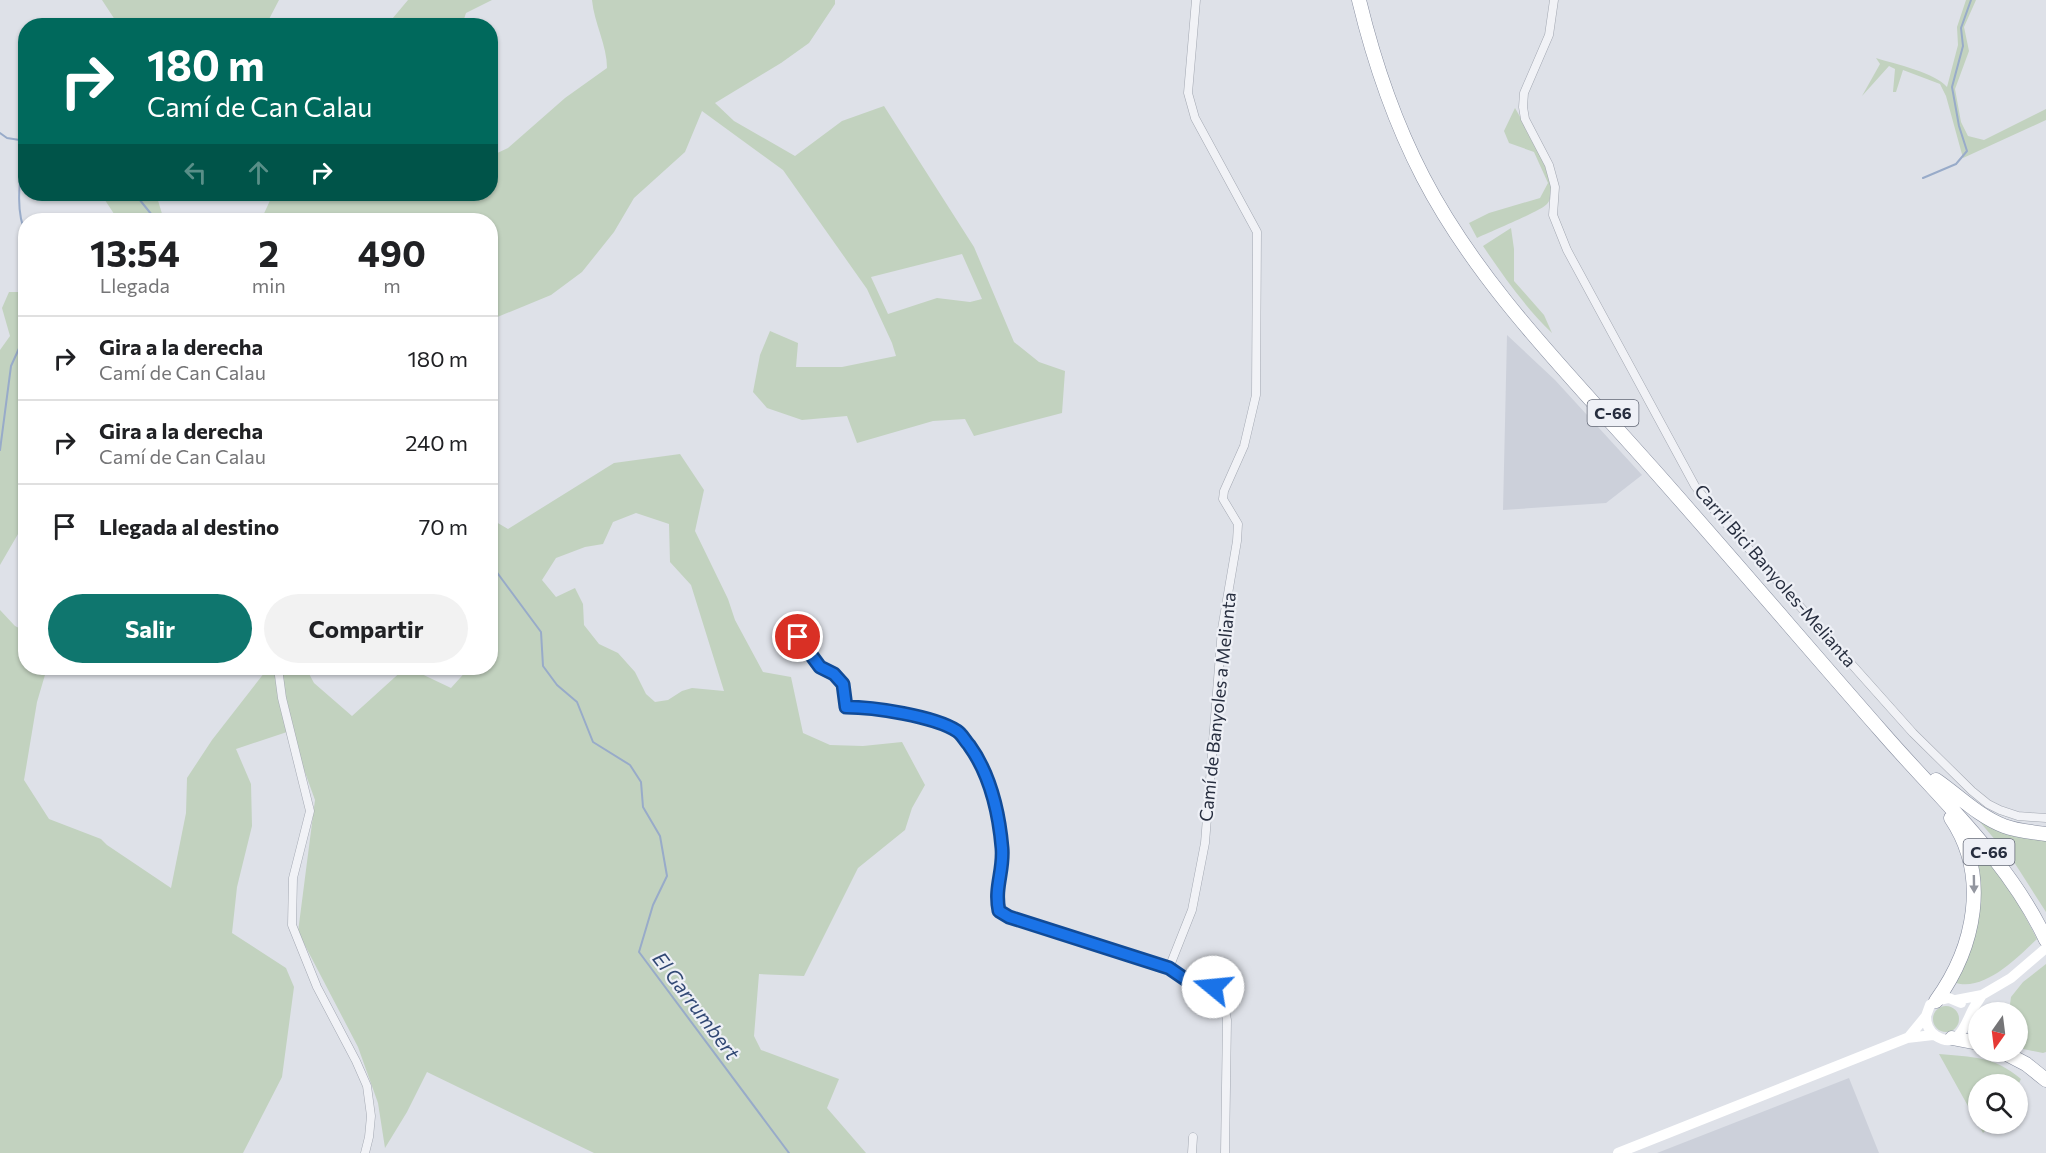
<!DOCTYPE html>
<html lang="es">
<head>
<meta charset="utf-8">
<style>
	body { margin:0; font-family:Commissioner,sans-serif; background:#f2f2f2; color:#202124; height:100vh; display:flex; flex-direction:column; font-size:22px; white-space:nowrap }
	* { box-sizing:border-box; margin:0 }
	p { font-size:20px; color:#757577 }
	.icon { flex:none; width:33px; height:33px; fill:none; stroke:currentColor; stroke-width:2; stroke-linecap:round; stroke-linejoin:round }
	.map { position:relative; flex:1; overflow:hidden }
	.side { position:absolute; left:18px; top:213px; width:480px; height:462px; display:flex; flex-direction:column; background:#fff; border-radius:24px; box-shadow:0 2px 4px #0004 }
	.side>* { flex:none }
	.banner { position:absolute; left:18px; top:18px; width:480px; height:183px; border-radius:24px; box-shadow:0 2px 4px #0004; background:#00695c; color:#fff; overflow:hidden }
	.needle { width:39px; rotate:194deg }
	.fabs { position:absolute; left:1968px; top:1002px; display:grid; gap:12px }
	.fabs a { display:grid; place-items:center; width:60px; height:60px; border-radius:50%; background:#fff; box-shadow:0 2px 4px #0004; font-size:30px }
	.pin { position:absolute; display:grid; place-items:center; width:51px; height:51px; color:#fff; margin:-26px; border:3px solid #fff; border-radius:50%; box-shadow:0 2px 6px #0007 }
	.me { position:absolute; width:66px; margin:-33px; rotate:287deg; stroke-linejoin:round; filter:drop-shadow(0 0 4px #0008) }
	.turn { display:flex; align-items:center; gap:21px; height:126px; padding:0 30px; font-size:27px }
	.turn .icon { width:78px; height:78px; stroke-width:2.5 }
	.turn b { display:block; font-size:42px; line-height:51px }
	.lanes { display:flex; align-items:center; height:57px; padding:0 30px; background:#0003; justify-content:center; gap:30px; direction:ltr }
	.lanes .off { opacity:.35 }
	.eta { display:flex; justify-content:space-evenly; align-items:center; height:102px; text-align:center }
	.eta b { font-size:36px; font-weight:700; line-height:42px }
	.action { display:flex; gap:12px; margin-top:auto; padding:12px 30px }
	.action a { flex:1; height:69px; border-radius:36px; background:#0f766e; color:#fff; font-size:24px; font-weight:700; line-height:69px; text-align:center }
	.action a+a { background:#f2f2f2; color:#202124 }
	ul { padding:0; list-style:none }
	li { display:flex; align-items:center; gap:18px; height:84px; padding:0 30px; border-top:2px solid #e0e0e0 }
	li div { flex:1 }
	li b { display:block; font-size:22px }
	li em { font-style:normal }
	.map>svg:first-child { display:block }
</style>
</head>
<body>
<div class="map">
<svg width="2046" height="1153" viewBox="0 0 2046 1153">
	<rect width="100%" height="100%" fill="#dee1e8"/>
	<path fill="#ccd0da" d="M1507,335L1555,380L1642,475L1606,503L1503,510Z
		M1849,1078L1879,1153H1657Z"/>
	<path fill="#c2d2bf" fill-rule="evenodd" d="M102,0H279L266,25L119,26Z
		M408,0H492L466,13L462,25H387Z
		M592,0H835V4L809,43L781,63L715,103L734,121L795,156L842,121L884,106L974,247L1014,342L1039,362L1065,371L1062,413L974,436L965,419L933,421L857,443L847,416L802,420L767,408L753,392L760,355L770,331L798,343L796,367H842L896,356L892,343L867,289L783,170L702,111L685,152L634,198L614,232L582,272L551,295L495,318L491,319L490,220H261L273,194H490L491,156L508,148L565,98L607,68C607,45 594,23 592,0ZM962,254L982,299L970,302L937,298L888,314L871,277Z
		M1966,0H1976L1964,27L1969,51L1955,89L1961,122L1968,136L1984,140L2046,109V120L1963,158L1946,96L1940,84L1903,70L1896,92H1893L1895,69L1889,66L1862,96L1880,64L1876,58C1895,64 1936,73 1947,87L1958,45L1957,27Z
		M1515,108C1526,128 1565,183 1547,204C1541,211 1489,232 1477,238L1469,223L1489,213L1540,198L1548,183L1534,152L1509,143L1504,131Z
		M101,194H156L163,217L168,220H118Z
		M1511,228L1514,249V281L1544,315L1552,333C1525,307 1504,277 1483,246Z
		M9,292H25L26,506L25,522L0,565V350L10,336L2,308Z
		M680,454L704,490L695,531L728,599L735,620L763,672L791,677L803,733L830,745L863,746L902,742L925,785L912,808L905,830L858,868L804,976L759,974L754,1036L761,1050L839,1079L827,1108L866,1153H594L427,1072L407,1112L385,1148L378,1103L358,1047L298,932L315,800L290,731L236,749L251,784L252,826L237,887L232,933L286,968L294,987L282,1077L243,1153H0V610L15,626L25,631L26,668H47L37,702L24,780L49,819L101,839L107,845L171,888L186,813L187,778L212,740L268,668H306L314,683L352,716L405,668H409L451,688L469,668H490L491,519L508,529L614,463ZM636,513L669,524L670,562L691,585L724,691L692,688L682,691L668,700L655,702L646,694L635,672L618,653L599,644L584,625L583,604L575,588L556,597L542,580L556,558L585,547L603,544L613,522Z
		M1974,815L2046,839V912L2014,862Z
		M1968,833L2011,890L2037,939C2018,957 1983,994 1953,982L1976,914Z
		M2046,964V1052L2043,1053L2023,1049L2018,1043V1012H2009L2011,997L2023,982Z
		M1933 1019a13 13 0 1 1 26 0a13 13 0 1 1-26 0Z
		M1939,1054C1972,1057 1994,1056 2021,1079L2018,1085L1978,1084V1124H1992L1983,1133Z"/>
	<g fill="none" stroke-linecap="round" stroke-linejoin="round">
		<path stroke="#98abc9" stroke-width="2" d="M0,133L7,138L26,141
			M24,141C22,169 13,207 26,234
			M1923,178L1956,164L1967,151L1959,126L1952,87L1963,46L1961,28L1971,0
			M135,194L156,220
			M0,450L11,366L26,333
			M490,563L541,632L543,666L557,685L577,702L593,742L630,765L641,782L643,807L660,836L667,876L653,905L639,952L789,1153"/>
		<g stroke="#a3a8b2" stroke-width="9">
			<path id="street" d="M1554,0L1549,35L1524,93L1523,107L1525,119L1549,165L1555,187L1553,215L1567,250L1695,486L1715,511L1913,733L1972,791L1988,804L2000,810L2018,816L2046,818
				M787,622L820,667L835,674L843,684L846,707H869L893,711L940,724L958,732L978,758L989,780L1002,850L995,896L999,911L1009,917L1169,968L1185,979L1213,987L1222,995L1227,1020L1225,1153
				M278,668L282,698L310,811L293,878L292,925L317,987L356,1061L367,1086L371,1116L369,1137L365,1153
				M1169,968L1192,910L1205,843L1222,629L1237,541L1238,524L1223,499L1224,491L1244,446L1256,395L1257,232L1195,118L1188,93L1196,0
				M1192,1153L1193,1137"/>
		</g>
		<g stroke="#868d9f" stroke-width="15">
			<path id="highway" d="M1359,0C1374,62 1394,121 1423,177C1480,287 1572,377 1653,469C1730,556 1805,644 1882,732C1939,798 2008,859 2046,940
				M1936,780C1958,795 1978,816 2004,826C2017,831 2032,832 2046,834
				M1936,1001C1975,947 1990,876 1951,818
				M1952,1038L1978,1043
				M2003,1052L2026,1064L2046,1080"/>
		</g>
		<use href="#street" stroke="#f1f2f6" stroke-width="8"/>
		<path stroke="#fff" stroke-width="10" d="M1956,1000L1982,995L2011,978L2046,948
			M1926,1016C1926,1024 1928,1031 1936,1036C1958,1050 1965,1025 1972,1011C1975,1005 1979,1000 1982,995
			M1908,1038L1926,1016L1930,1005L1936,1001L1949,998L1961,1003
			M1618,1153L1907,1038L1933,1035"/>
		<use href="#highway" stroke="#fff" stroke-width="14"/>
	</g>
	<defs><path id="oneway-solid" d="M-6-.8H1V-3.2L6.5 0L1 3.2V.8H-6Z" transform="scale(1.5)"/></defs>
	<use fill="#93969f" href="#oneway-solid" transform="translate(1974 884) rotate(89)"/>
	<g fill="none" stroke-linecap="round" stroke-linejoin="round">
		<g stroke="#114b97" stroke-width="15">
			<path id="route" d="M798,637L820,667L834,674L843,684L846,707C873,707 934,716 957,731C962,734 965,741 969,745C990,774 999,813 1002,848C1004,871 994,887 999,911L1009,917L1169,968L1185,979L1213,987"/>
		</g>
		<use href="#route" stroke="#1a73e8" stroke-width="10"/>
	</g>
	<g text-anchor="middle" stroke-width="4.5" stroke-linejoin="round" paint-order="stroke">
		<g fill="#eef0f6" stroke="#636876" stroke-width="1.5">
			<rect x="1587.5" y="400" width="51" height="26" rx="4.5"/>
			<rect x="1963.5" y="839" width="51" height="26" rx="4.5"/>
		</g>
		<g font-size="16" font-weight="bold" fill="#272e3f">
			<text x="1613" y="419">C-66</text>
			<text x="1989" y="858">C-66</text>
		</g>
		<g font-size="18" fill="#272e3f" stroke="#eef0f6">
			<text transform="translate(1775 576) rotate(49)" y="6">Carril Bici Banyoles-Melianta</text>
			<text transform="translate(1218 707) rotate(-84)" y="6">Camí de Banyoles a Melianta</text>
		</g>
		<g font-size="20" font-style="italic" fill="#314874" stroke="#eef0f6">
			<text transform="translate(696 1006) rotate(53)" y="7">El Garrumbert</text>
		</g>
	</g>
</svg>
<div class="fabs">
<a><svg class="needle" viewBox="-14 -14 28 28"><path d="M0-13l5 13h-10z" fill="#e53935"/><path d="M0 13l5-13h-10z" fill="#757577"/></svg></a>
<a><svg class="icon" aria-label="search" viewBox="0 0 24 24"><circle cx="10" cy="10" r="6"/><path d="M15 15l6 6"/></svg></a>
</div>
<div class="pin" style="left:798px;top:637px;background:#d93025"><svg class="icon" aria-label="arrive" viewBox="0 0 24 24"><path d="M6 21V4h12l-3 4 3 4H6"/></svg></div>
<svg class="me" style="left:1213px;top:987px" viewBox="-20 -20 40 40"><circle r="19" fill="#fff"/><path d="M0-13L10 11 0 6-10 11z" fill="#1a73e8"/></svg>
<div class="banner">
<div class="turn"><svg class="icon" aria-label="right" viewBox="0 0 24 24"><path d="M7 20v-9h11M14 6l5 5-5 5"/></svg><div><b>180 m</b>Camí de Can Calau</div></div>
<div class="lanes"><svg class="icon off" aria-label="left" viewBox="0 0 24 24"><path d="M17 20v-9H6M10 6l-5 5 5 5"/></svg><svg class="icon off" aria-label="ahead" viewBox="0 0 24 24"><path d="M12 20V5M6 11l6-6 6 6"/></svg><svg class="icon" aria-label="right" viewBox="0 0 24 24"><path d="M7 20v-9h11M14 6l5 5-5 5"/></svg></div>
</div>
<section class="side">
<div class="eta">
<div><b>13:54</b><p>Llegada</p></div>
<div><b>2</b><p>min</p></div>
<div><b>490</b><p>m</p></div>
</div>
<ul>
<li><svg class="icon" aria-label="right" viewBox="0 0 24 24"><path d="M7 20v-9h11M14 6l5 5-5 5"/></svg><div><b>Gira a la derecha</b><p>Camí de Can Calau</p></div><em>180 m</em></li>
<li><svg class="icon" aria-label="right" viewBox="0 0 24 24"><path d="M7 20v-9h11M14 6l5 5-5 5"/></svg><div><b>Gira a la derecha</b><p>Camí de Can Calau</p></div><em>240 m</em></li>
<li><svg class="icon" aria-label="arrive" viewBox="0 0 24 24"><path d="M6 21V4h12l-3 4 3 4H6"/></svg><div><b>Llegada al destino</b></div><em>70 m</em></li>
</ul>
<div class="action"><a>Salir</a><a>Compartir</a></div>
</section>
</div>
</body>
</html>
